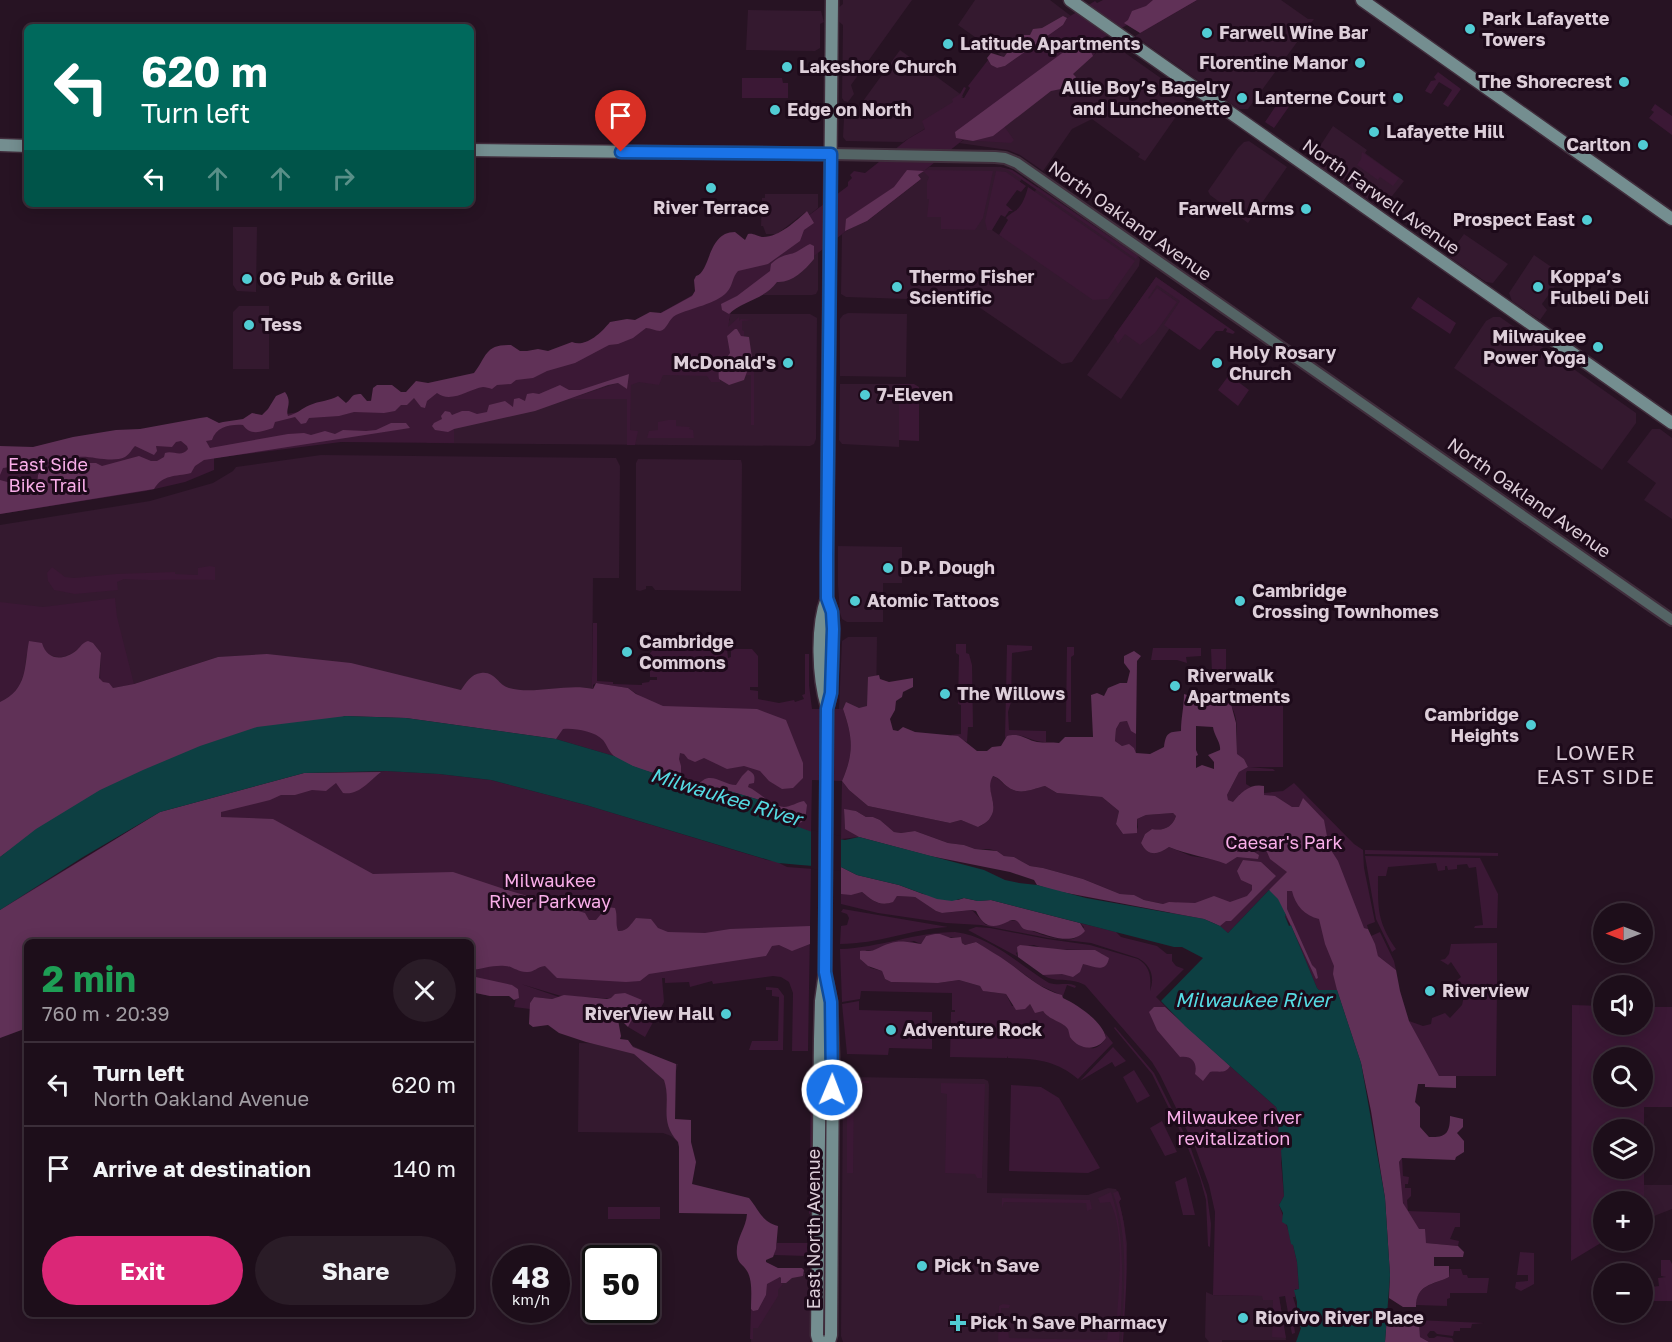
<!DOCTYPE html>
<html lang="en">
<head>
<meta charset="utf-8">
<style>
	body { margin:0; font-family:"Golos Text",sans-serif; background:#2a1c27; color:#f1f3f6; height:100vh; display:flex; flex-direction:column; font-size:22px; white-space:nowrap }
	* { box-sizing:border-box; margin:0 }
	p { font-size:20px; color:#a09ca2 }
	.icon { flex:none; width:33px; height:33px; fill:none; stroke:currentColor; stroke-width:2; stroke-linecap:round; stroke-linejoin:round }
	.map { position:relative; flex:1; overflow:hidden }
	.drawer { position:absolute; left:24px; top:939px; width:450px; height:378px; display:flex; flex-direction:column; background:#1d0e1a; border-radius:9px; box-shadow:0 3px 15px #0003,0 0 0 2px #3b2e39 }
	.drawer>* { flex:none }
	.banner { position:absolute; left:24px; top:24px; width:450px; height:183px; border-radius:9px; box-shadow:0 3px 15px #0003,0 0 0 2px #3b2e39; background:#00695c; color:#fff; overflow:hidden }
	.needle { width:39px; rotate:270deg }
	.controls { position:absolute; left:1593px; top:903px; display:grid; gap:12px }
	.controls a { display:grid; place-items:center; width:60px; height:60px; border-radius:50%; background:#1d0e1a; box-shadow:0 3px 15px #0003,0 0 0 2px #3b2e39; font-size:30px }
	.speed { position:absolute; left:492px; top:1245px; display:flex; gap:12px; font-size:30px; font-weight:700; text-align:center }
	.speed>* { display:grid; place-content:center; width:78px; height:78px; border-radius:50%; background:#1d0e1a; box-shadow:0 3px 15px #0003,0 0 0 2px #3b2e39; line-height:1 }
	.speed small { font-size:15px; font-weight:400 }
	.speed .limit { border:3px solid #111; border-radius:9px; background:#fff; color:#111 }
	.pin { position:absolute; display:grid; place-items:center; width:51px; height:51px; color:#fff; margin:-62px -26px; border-radius:50% 50% 50% 0; rotate:-45deg; box-shadow:0 0 6px #0007 }
	.pin .icon { rotate:45deg }
	.me { position:absolute; width:66px; margin:-33px; rotate:1deg; stroke-linejoin:round; filter:drop-shadow(0 0 4px #0008) }
	.turn { display:flex; align-items:center; gap:21px; height:126px; padding:0 18px; font-size:27px }
	.turn .icon { width:78px; height:78px; stroke-width:2.5 }
	.turn b { display:block; font-size:42px; line-height:51px }
	.lanes { display:flex; align-items:center; height:57px; padding:0 18px; background:#0003; justify-content:center; gap:30px; direction:ltr }
	.lanes .off { opacity:.35 }
	.round { display:grid; place-items:center; flex:none; width:63px; height:63px; border-radius:32px; background:#2a1c27 }
	.summary { display:flex; align-items:center; justify-content:space-between; height:102px; padding:0 18px }
	h1 { font-size:36px; font-weight:700; line-height:45px; color:#1e9e55 }
	.button { display:flex; gap:12px; margin-top:auto; padding:12px 18px }
	.button a { flex:1; height:69px; border-radius:36px; background:#db2777; color:#fff; font-size:24px; font-weight:700; line-height:69px; text-align:center }
	.button a+a { background:#2a1c27; color:#f1f3f6 }
	ul { padding:0; list-style:none }
	li { display:flex; align-items:center; gap:18px; height:84px; padding:0 18px; border-top:2px solid #3b2e39 }
	li div { flex:1 }
	li b { display:block; font-size:22px }
	li em { font-style:normal }
	.map>svg:first-child { display:block }
</style>
</head>
<body>
<div class="map">
<svg width="1672" height="1342" viewBox="0 0 1672 1342">
	<rect width="100%" height="100%" fill="#271323"/>
	<path fill="#34192f" d="M843,0H912L851,85L854,94L848,102L844,101L842,98L843,25L838,21V8L843,4Z
		M975,0H1050L1071,16L1067,18L1063,25L1010,62L958,25Z
		M1197,0H1281L1308,19H1314L1248,109H1239L1135,36Z
		M748,10L821,11L824,22L820,24V48L815,51L746,50Z
		M1104,38L1189,98L1145,161L1138,157L1140,154L1092,119L1072,129L1043,171L1020,155L1008,150L959,143L964,140H973L1004,127L1085,63L1096,53L1102,44L1099,41Z
		M900,50L963,96L962,100L926,128L903,142L846,141L843,137L844,118L853,115Z
		M1333,126L1367,150L1365,153L1404,181L1385,205H1376L1311,160Z
		M1249,141L1287,167L1248,223L1210,195L1208,191L1238,148L1244,142Z
		M929,167H1001L1012,170L1023,177L988,229L992,230L1002,237L1038,187L1138,256L1140,259L1139,266L1072,362L1062,364L970,301L846,297L841,294L842,234L850,228L867,221L921,179L918,175Z
		M765,194H818V208L809,215L807,211L777,234H766L763,226H761L762,198H765Z
		M233,227H257L256,292L237,291L233,285Z
		M1464,234L1508,264L1493,283L1486,282L1448,256Z
		M818,252V290L816,294L812,295H757Z
		M1534,255L1563,275L1542,304L1547,310L1540,320L1512,301L1509,293Z
		M1156,277L1189,300L1121,399L1087,375Z
		M239,306H269V369H233V312Z
		M848,313L907,314L906,377L840,376V319L843,315Z
		M729,314H810L817,318L816,439L814,444L810,446L428,443L396,430L570,394L618,376L730,320Z
		M1493,317H1500L1636,413V423L1602,470L1454,368L1486,321Z
		M840,384H899V447L842,444L839,440Z
		M1652,429H1660L1672,438V519L1644,500L1656,483L1627,462Z
		M321,455L616,458L620,466L619,578H593L592,693L461,690L438,686L218,657L134,684L0,711V525L150,501L213,483L233,471L236,467Z
		M638,459L741,460L742,464L741,591L655,590L652,586H646V589L640,591L636,590V463Z
		M838,546L902,547V583H883V622H847L842,619L840,613L838,585Z
		M848,637H877L876,710L839,709L842,641Z
		M579,1043L629,1044L673,1064H678L675,1075V1119L678,1142L671,1136L663,1133L578,1132Z
		M849,1077L984,1079L988,1081L989,1085L987,1193L1088,1195L1108,1188L1116,1189L1121,1199L1119,1202L1124,1223L1127,1244L1123,1342H843L841,1336L843,1084L844,1079Z
		M1644,1185H1672V1209L1644,1220Z
		M752,1273H812L810,1342H751Z
		M1206,1292L1213,1295L1279,1296L1286,1340H1222V1342H1209L1205,1337Z"/>
	<path fill="#3b1835" fill-rule="evenodd" d="M1103,0H1197L1141,33L1127,25L1099,40L1103,43L1093,56L1004,126L1014,140L1011,143L963,140L925,170L993,171L983,218L975,230L941,229V217H927L929,199H927V182L929,177L923,171L918,175L921,179L867,221L850,228L814,256L731,311L728,327L739,317V321L741,319L753,320L742,321V330L744,331V371L754,372V425H751V375H738L739,332L737,329L727,336L730,353L721,363L720,382H711L707,376L663,375L659,385L639,382L631,385L630,430L638,431L635,445H627V399H569L618,383L627,389L629,374L570,394L438,430L445,431L454,429V443L341,442L214,458V470L185,482L146,491L0,514V451L206,427L459,386L646,321L732,273L848,186V182L852,178L850,175L854,171L865,173L908,139L925,129L922,121L953,102L952,99L960,94L964,87L966,88L961,98H964L970,88L968,86L988,60L991,65L997,68L1005,66L1063,25L1067,18L1095,1L1097,3Z
		M1438,72L1461,89L1448,107L1443,104L1452,90L1439,82L1431,94L1425,91L1431,81L1436,80L1434,77Z
		M742,78H782L783,83H788V98H742Z
		M1286,91L1295,98L1274,128L1265,122Z
		M1655,104L1672,116V135L1649,118L1654,112L1651,110Z
		M1362,152L1399,178L1393,186L1380,177L1378,180L1357,165L1361,159Z
		M997,167L1012,170L1138,256L1136,259L1008,170Z
		M996,171L1006,172L1026,186L1021,192L1017,190L1006,205L1013,211H1009L1005,217L1001,215L992,230H987L985,221Z
		M1028,187L1135,261L1108,299L1093,300L999,235L1008,220L1006,218C1008,215 1012,213 1015,211C1022,207 1026,195 1028,187Z
		M1156,277L1235,332L1233,334L1226,332L1227,329L1225,328L1223,331H1216L1200,350L1198,349L1164,325L1180,301L1157,285L1148,298L1149,299L1157,288L1177,302L1155,333L1140,345L1125,334L1118,344L1114,336Z
		M1418,297L1456,323L1450,334L1411,308Z
		M1229,375L1249,390L1238,406L1218,390Z
		M899,384H914L919,387V441L899,440Z
		M668,420H676V426L690,427L689,429L693,430L694,438H647L649,431L658,430V422Z
		M210,566L215,567V580C184,579 155,581 124,579L117,582L118,590L75,594L54,590L48,581L47,573L52,567L65,577L74,578L116,574L175,572V574L198,575V568Z
		M115,598L117,617L134,684L113,688L100,680L101,653L93,643H84C73,655 59,663 44,651L26,655C25,676 21,692 0,702V602L43,607Z
		M593,623H597V681L613,682V684L642,685V683L649,682L650,680H657V677H650V653L654,649H727L728,658L731,657V649H752L758,656V687H750V690L758,691V699L779,703L794,700L795,702L804,699L802,695L805,694V654H809V685L812,709H843C853,738 854,753 842,781L849,790L868,806L950,823L961,820L979,827C982,825 988,822 990,818C1000,804 984,790 992,776C1000,778 1001,783 1008,787C1020,796 1032,789 1045,786L1057,793L1102,797L1119,811L1116,824L1123,834L1136,832L1138,827L1137,819L1146,815L1173,813L1176,816C1172,828 1163,831 1152,829L1145,834L1141,843C1148,857 1158,855 1169,847L1191,856L1211,859L1226,841L1227,795L1239,772L1248,767L1244,759L1237,755C1236,737 1241,713 1226,700V694H1234L1235,699H1277L1278,691H1283V767H1249L1273,769L1275,771H1247L1246,773V784L1251,787L1239,795H1264V793L1283,791L1294,783L1354,844L1363,850L1364,868L1375,922L1367,925L1368,929L1364,928L1371,1030L1361,1063L1337,991L1319,990L1317,988L1291,926L1285,916L1286,914L1278,900L1269,890L1228,933L1213,922L1169,914L1177,902L1163,904L1144,900L1133,895L1120,894L1083,879L1043,868L1030,866L1014,857L1004,856L997,851L989,849H975L964,845L948,843L915,831L901,833L894,832L880,820L873,817H866L856,811L844,810L845,828L859,837L841,839L842,781L812,780L811,833L793,825L791,815L763,801L726,790L665,777L633,766L614,756L556,739L406,718L346,716L257,727L200,746L143,770L100,790L36,829L0,857V779L37,763L78,742L118,735L163,720L211,700L234,695L264,696L299,701L391,709L414,705L459,707L477,704H486L529,721L562,724L591,732ZM596,683L628,688L650,703L593,692V685Z
		M956,644H966V653L969,654L972,665L973,727H968L967,742L950,735L961,734V705L958,704L959,655L956,653Z
		M1007,645L1032,646V650L1012,653L1011,702L1008,712L1009,730L1046,731V742C1031,743 1019,729 1005,738Z
		M1067,647H1074V655L1071,657V722H1066Z
		M1153,648H1201V656L1186,657L1187,663L1177,660H1151Z
		M1211,649H1226V675L1212,673Z
		M1127,721L1136,734V753L1134,748L1129,745L1122,746L1115,741L1116,729L1120,722Z
		M387,771L439,774L491,780L586,805L767,860L811,866L808,1051H792L793,993L789,982L781,977L773,976L713,984L712,981L690,987L689,982L665,983V978H662L664,1002L645,1037L628,1027L641,1000L561,996L521,984L559,997L552,999L534,997L530,1003V1009L514,1007L518,989L509,984L490,996L471,992V942H27L0,1038V909L160,812L330,774Z
		M1365,850H1367L1498,853V856L1365,854Z
		M1365,856L1480,858L1498,894L1497,928H1474L1475,926L1483,925L1476,867L1469,868L1467,864L1457,865V869L1448,870L1447,866H1445V870L1438,871L1436,863L1388,867L1386,876H1378C1378,909 1377,921 1396,949L1392,952L1376,919Z
		M862,892C872,900 879,907 892,902L897,896L915,897L936,911L942,913L972,910L986,925C997,925 1008,919 1018,921C1024,931 1064,944 1075,938C1078,936 1081,931 1084,927L1080,923L1116,932L1121,937L1157,946L1167,954H1172V961L1176,966L1184,969L1156,997L1185,1026L1276,1107L1278,1112L1279,1142L1283,1150L1281,1162L1284,1196L1279,1205L1289,1232L1291,1243L1293,1245L1297,1262L1299,1289H1295V1297H1293L1296,1307L1293,1317L1295,1333L1292,1334L1285,1296L1279,1297L1286,1338L1272,1337L1273,1300H1263L1262,1296L1213,1295L1215,1212L1209,1185L1195,1147L1160,1075L1152,1062L1085,985C1067,976 1057,984 1043,975L1103,954L1082,950L1044,949L1034,945L1028,946L1016,953L1018,957L968,930L976,927L990,928L1047,939L1090,945L1138,959C1151,967 1151,978 1150,991C1155,977 1151,965 1138,958L1091,943L1048,938L981,925L946,923L878,913L841,904V894Z
		M843,909L948,927C912,929 878,944 840,944L841,926L847,925L849,918L847,914L841,912Z
		M955,932C991,936 1019,965 1049,983C1059,986 1068,982 1076,986L1075,988L1067,985L1063,996L1039,985L1009,963L976,942L965,945L962,943L961,937C948,939 939,933 926,936L921,944L914,941L871,951L866,950L861,960L871,968L882,971L885,979L891,982L938,983L959,980L980,986L984,991L1006,994L1012,1006L1030,1004L1033,1009L1043,1011C1049,1020 1060,1020 1066,1027C1077,1040 1091,1061 1106,1038L1105,1033L1113,1043L1078,1079C1056,1060 1035,1059 1008,1058L1007,1056V1058L950,1057L951,1012H955V1010H952V993L861,991L860,999L842,1002L840,949C879,948 916,932 955,932Z
		M1380,932L1394,961L1396,970L1378,956L1371,936Z
		M1497,943V988H1466L1464,985H1458L1456,981L1461,977L1451,962L1448,965L1440,960L1445,959L1449,954L1451,944Z
		M766,987L778,988L784,996L783,1050H749L752,1041H778L779,997L772,996V990H766Z
		M1465,992L1497,993L1496,1076H1439L1434,1070L1409,1021L1423,1026L1431,1024L1432,1018L1445,1013L1450,1018L1462,1005Z
		M859,1001V1010L932,1012V1049L889,1048L888,1055L847,1054L842,1004Z
		M1572,1005L1603,1006L1604,1024H1642L1643,1007H1672V1107H1644V1218L1642,1202H1604V1241L1571,1261ZM1604,1058H1642V1096H1604ZM1604,1130H1642V1168H1604Z
		M1115,1027L1154,1073L1189,1143L1207,1195L1211,1224L1210,1247L1208,1246L1206,1200L1200,1178L1186,1143L1152,1074L1114,1028Z
		M1113,1047L1126,1061L1115,1067L1112,1062L1080,1081Z
		M1134,1070L1150,1096L1137,1103L1123,1077Z
		M811,1078L813,1084L812,1212L809,1214Z
		M849,1081H869V1083H860L854,1088L853,1173H847V1083Z
		M941,1083L985,1084L982,1178H977L975,1174L945,1173L947,1094L941,1093Z
		M1011,1085L1041,1087L1059,1098L1100,1168L1088,1173L1009,1171Z
		M1162,1121L1177,1152L1165,1156L1150,1128Z
		M1402,1158L1403,1176L1409,1177L1408,1184H1405V1188H1411V1196L1407,1200L1408,1211L1460,1213V1227H1455L1450,1239L1459,1241L1458,1246L1425,1243C1419,1230 1410,1218 1404,1205C1399,1193 1400,1175 1399,1162Z
		M1186,1177L1195,1215H1183L1175,1182Z
		M1118,1191L1121,1199L1119,1202C1132,1247 1125,1295 1123,1342H1122C1123,1292 1130,1241 1113,1193Z
		M1111,1192C1127,1240 1122,1292 1119,1342H998L999,1306L1003,1304L1010,1305L1009,1308H1001V1328L1008,1329L1009,1338L1107,1340L1108,1332L1116,1331C1118,1296 1126,1232 1110,1202L1100,1203L1098,1198Z
		M1002,1198L1090,1200L1092,1209L1087,1211L1086,1203L1004,1202L1002,1208Z
		M608,1207H660V1219H608Z
		M777,1243H807V1256L774,1255Z
		M1520,1252L1534,1253V1284L1521,1291L1515,1288L1516,1282L1528,1281V1275H1517Z
		M1661,1260H1670L1672,1264V1301H1644L1645,1288L1659,1286L1658,1278L1666,1277L1661,1276Z
		M1450,1269H1461L1463,1275H1467L1468,1278H1489L1487,1293H1450V1298L1447,1299V1306L1416,1305C1416,1285 1435,1284 1449,1277Z
		M777,1278H781V1283L783,1284L778,1290V1296L758,1328H753V1339H750L751,1309L753,1311L758,1310L766,1295L767,1283Z
		M1416,1320L1484,1323L1472,1324L1471,1328H1460V1331H1454L1453,1336L1437,1334L1434,1331H1430L1427,1335L1429,1338H1434L1437,1336L1452,1338L1454,1342H1429L1420,1337L1419,1322Z"/>
	<path fill="#603157" fill-rule="evenodd" d="M1153,0H1197L1140,33L1124,23L1128,20L1132,11L1146,6Z
		M1063,16L1067,18L1063,25L1005,66L997,68L991,65L987,58L991,53L1004,57L1020,35H1030L1033,29L1042,28Z
		M1085,42H1090L1092,44L1091,52L1093,56L1073,74L1076,77L1065,92L1061,89L1051,91L993,136L973,141L956,138L955,132L1069,48Z
		M907,170L924,171L918,175L921,179L867,221L845,231L846,219L894,187Z
		M807,211L814,223L804,230L800,241L768,264L738,271C732,277 733,286 727,292C716,304 691,308 676,315C668,319 668,329 660,331C655,331 651,328 646,328L633,338L618,344L609,345L575,363L547,371L533,378L516,380L511,384L497,385L492,389C489,388 486,387 483,387C469,389 451,404 437,393L427,401L425,408L421,407L414,398L407,405H401L395,411L384,413L354,412L339,416L309,418L306,423L301,424L295,417L275,422L273,428C261,432 250,436 243,425C230,424 216,427 212,440L206,441L210,448L288,434L304,433L311,435L325,431L335,434L343,430L366,431L376,430L391,423H406L410,428L204,460L195,466L191,473C175,477 163,474 154,489L0,514V480L11,483L18,479C26,481 26,486 31,491L37,486L38,475L41,470L58,466H64L70,471L84,463H96L102,466L139,456L151,461H157L164,457L165,453C173,450 181,458 188,449L187,446L181,441L176,442L172,447L156,446L157,451L154,455L135,446C131,450 130,454 125,457C110,464 84,453 76,458C74,459 72,463 70,464L58,461L3,468L0,475V446L33,447L73,437L116,430L140,429L200,418L207,417L219,423L223,422L243,419L252,413L262,415L268,409L276,396L285,392C293,403 285,408 288,416C297,414 302,408 310,405C319,401 329,401 338,396L346,403C353,398 350,394 361,394L367,401H371L373,388L377,385H392L401,392H406L416,381L428,383L474,373C487,356 485,344 511,345L520,351H527L538,349L548,351L572,342C586,348 602,332 610,322L627,319L635,320L650,312L661,313L692,296L695,291L694,280L696,276C711,272 707,232 735,232L745,240L748,234C754,233 756,236 762,237C778,238 796,221 807,211Z
		M810,244L814,246V259C804,271 792,283 777,282C764,300 741,301 729,314L722,310L721,304L737,296L770,271L771,264C777,258 782,256 790,254C797,253 803,247 810,244Z
		M735,329H737L741,336L749,337L752,358L744,380L729,385L719,379C717,365 723,363 730,353L727,336Z
		M629,374L627,389L618,383L608,385L535,411L454,429L448,432L435,430L432,426L434,423L442,419L441,416L445,411L450,412L452,415L462,411H469L477,414L487,412L489,405L505,401L513,407L514,399L519,398L525,401L527,394L533,393L539,394L560,385L569,390H580Z
		M29,641L42,643C47,661 64,661 77,650C81,646 82,643 88,641L93,643L101,653L99,678L103,682L109,683L113,688L134,684L218,657L267,654L351,663L461,690C466,683 471,674 481,673C495,671 498,685 509,688C534,695 567,683 593,689L596,683L628,688L636,694L663,706L757,709L786,720L803,763V778L793,788L782,789L769,781L760,771L744,766L727,769L704,758L695,762L688,759L684,754L680,753L679,759L681,766V773L677,779C662,776 624,766 614,756C609,752 607,745 603,740C594,731 575,728 563,729L556,739L406,718L345,716L7,852L0,857V702C28,689 24,667 29,641Z
		M1134,651L1141,656L1137,661L1136,734L1131,731L1127,721L1120,722L1116,729L1115,741L1122,746L1129,744L1134,748L1136,753L1150,754L1164,747C1166,733 1168,732 1181,731C1181,718 1184,707 1184,694C1193,696 1198,704 1207,706L1221,699L1231,704L1236,723L1237,754L1244,759L1248,767L1239,772L1227,795L1228,800L1233,802C1241,792 1251,783 1264,786V795L1275,796L1292,807H1299L1303,798L1324,820L1329,847L1338,861L1364,928L1368,929L1375,944L1378,956L1396,970L1400,991L1409,1021L1439,1076H1456V1088L1425,1087V1084H1418L1415,1102L1420,1107V1127L1429,1137C1446,1138 1450,1133 1450,1116L1463,1119V1127L1457,1133L1464,1141V1152L1456,1157L1455,1160L1402,1158L1399,1162L1403,1203L1419,1229H1425L1426,1243L1458,1246L1464,1252L1463,1257H1434V1266H1449V1277C1433,1285 1416,1284 1416,1307H1403L1389,1298L1390,1275L1385,1198L1371,1111L1361,1063L1337,990L1333,974L1334,966L1325,944L1319,919C1305,916 1295,905 1292,891H1287V909L1312,965L1316,969L1318,978L1316,979L1286,915L1269,890L1287,872L1270,859L1267,852L1263,849L1244,842L1239,845L1237,852L1251,850L1259,855L1258,859L1237,857L1226,864C1208,857 1188,855 1169,847C1158,855 1148,857 1141,843L1145,834L1152,829C1163,831 1172,828 1176,816L1173,813L1146,815L1137,819V833L1123,834L1116,824L1119,811L1102,797L1057,793L1045,786C1032,789 1020,796 1008,787C1002,783 1000,778 993,776C984,790 1000,804 990,818C988,822 982,825 978,827L961,820L950,823L868,806L849,790L842,781C854,753 853,738 843,709L846,702L859,708L867,706L868,677L879,675L880,679L889,682L913,678V687L903,692L902,697L896,701L895,710L890,719L893,730L898,731L903,727L915,732L958,736L977,751H987L992,747L1001,746L1007,736C1020,732 1026,740 1037,742C1044,743 1052,742 1059,743L1065,737H1093L1091,695L1097,693L1104,696L1108,688L1120,683H1127L1130,671L1124,663V656ZM1196,726L1213,727C1214,736 1221,742 1220,750L1208,755L1214,762V769L1202,765L1196,768V756L1198,755L1196,750Z
		M748,770C755,774 755,776 754,783L749,784L748,787C760,792 769,805 784,807C790,807 798,802 804,801L807,805L805,821L793,825L791,815L763,801L726,790L699,784C710,770 723,785 736,785L742,776Z
		M381,772C370,780 359,796 343,793L336,783L326,791L312,790L295,795H281L270,800L221,812V817L273,819L373,874L453,872L504,889L585,913L589,920H596L607,907L615,908C618,916 615,923 618,931C627,932 631,924 636,918L651,919L658,928L668,932L705,933L730,929L810,926V944L792,951L779,945L772,946L766,956L649,974L640,981L626,982L557,978L545,966C537,967 534,972 528,972C518,973 513,966 505,966C492,965 483,969 471,970V942H27V1028L0,1038V910L160,812L304,773Z
		M844,809L856,811L866,817H873L880,820L894,832L901,833L915,831L948,843L964,845L975,849L997,851L1004,856L1014,857L1030,866L1043,868L1083,879L1120,894L1134,895L1144,900L1163,904L1169,902L1195,903L1214,896L1230,902L1247,896L1252,890V885L1241,880L1237,871L1243,860L1261,862L1276,876L1231,921H1226L1220,926L1204,919L1056,891L1037,885L1034,880L1010,872L930,856L859,837L845,829Z
		M841,867L857,875L899,885L923,894L958,900L964,898L978,901L991,900L1080,923L1085,931C1073,945 1052,937 1037,932C1033,930 1028,931 1024,929C1019,926 1020,921 1014,920C1009,920 1010,921 1005,923C990,930 982,924 976,911L972,910L942,913L936,911L915,897L897,896L893,902C879,907 872,900 862,892L851,895L841,894Z
		M935,934H940L951,938L961,937L962,943L965,945L976,942C987,949 998,955 1009,963C1026,975 1040,989 1062,995L1063,998C1078,1005 1103,1022 1106,1038C1097,1052 1079,1050 1070,1037C1069,1034 1069,1030 1067,1028C1061,1021 1049,1020 1043,1011L1035,1013L1030,1004L1025,1009L1016,1010L1006,994L983,991L980,986L959,980L938,983L891,982L885,979L882,971L868,966L860,959V951C865,950 869,952 874,950C895,940 899,940 921,944L926,936Z
		M1020,945L1067,950H1095L1109,958C1106,974 1093,966 1083,964L1080,972L1073,977L1062,974L1043,975L1018,957L1017,947Z
		M471,976L512,985L518,989L519,998L514,1000L509,996H490L471,992Z
		M625,993L642,1000L628,1027L620,1019L618,1020L621,1036L620,1039L628,1040L633,1047L676,1064L675,1119L691,1120V1142L696,1162L692,1184L749,1198C759,1210 762,1222 778,1226L776,1249L773,1257L766,1260V1262L778,1268H802L804,1270L803,1276L792,1278L786,1283H781V1278L780,1277L767,1284L766,1295L758,1310L753,1311L751,1309C751,1297 753,1281 747,1271C743,1264 738,1264 737,1255C735,1239 746,1229 747,1214L679,1213V1147L678,1142C658,1120 672,1104 664,1080L634,1054L586,1042L559,1033L548,1025L533,1027L529,1024L530,1003L534,997L552,999L564,995L607,999L611,998L615,994Z
		M1154,1007H1165L1230,1066C1225,1075 1217,1070 1210,1072L1203,1081L1195,1074C1198,1062 1191,1055 1180,1057L1157,1030L1149,1012Z
		M1391,1315L1408,1317L1419,1322L1420,1337L1429,1342H1385L1387,1316Z"/>
	<path fill="#0d3f42" d="M346,716L406,718L556,739L614,756L633,766L665,777L726,790L763,801L791,815L793,825L826,837L845,840L859,837L984,870L1005,880L1019,883L1037,885L1086,898L1204,919L1220,926L1228,933L1269,890L1278,899L1286,915L1285,916L1289,926L1291,925L1317,988L1319,990H1337L1361,1063L1385,1198L1390,1275L1385,1342H1296L1301,1328L1297,1322V1302L1294,1290L1299,1289L1297,1262L1293,1245L1291,1244L1287,1225L1282,1222L1283,1213L1279,1205L1284,1196L1281,1150L1283,1149C1274,1140 1282,1119 1276,1107L1185,1026L1161,1001L1203,958L1182,947H1174L991,900L978,901L964,898L952,901L937,899L899,885L857,875L841,867L785,865L586,805L491,780L439,774L386,771L304,773L160,812L83,857L0,910V857L36,829L100,790L143,770L200,746L257,727Z"/>
	<path fill="#271323" d="M811,830L841,836V871L787,867L779,863L811,866Z"/>
	<g fill="none" stroke-linecap="round" stroke-linejoin="round">
		<g stroke="#402d3c" stroke-width="14">
			<path id="tertiary" d="M831,154L995,157L1005,158L1017,163L1672,620"/>
		</g>
		<g stroke="#402d3c" stroke-width="15">
			<path id="secondary" d="M1070,0L1672,423
				M1362,0L1672,219
				M0,145L27,146
				M471,150L831,154
				M827,707C818,677 816,627 827,598
				M827,982L831,1002L833,1056L831,1335L829,1342
				M819,1342L817,1335L820,1039L821,1001L825,972L827,709L831,693L833,629L832,612L827,598V543L832,0"/>
		</g>
		<use href="#tertiary" stroke="#546465" stroke-width="10"/>
		<use href="#secondary" stroke="#748e90" stroke-width="12"/>
	</g>
	<g fill="none" stroke-linecap="round" stroke-linejoin="round">
		<g stroke="#114b97" stroke-width="15">
			<path id="route" d="M621,152L831,154L827,556V598L832,612L833,629L831,693L827,709L825,972L831,1002L832,1090"/>
		</g>
		<use href="#route" stroke="#1a73e8" stroke-width="10"/>
	</g>
	<g fill="#51ccd4" stroke="#1d0a1a" stroke-width="2">
		<circle cx="1470" cy="29" r="6"/>
		<circle cx="1207" cy="33" r="6"/>
		<circle cx="948" cy="44" r="6"/>
		<circle cx="1360" cy="63" r="6"/>
		<circle cx="787" cy="67" r="6"/>
		<circle cx="1624" cy="82" r="6"/>
		<circle cx="1242" cy="98" r="6"/>
		<circle cx="1398" cy="98" r="6"/>
		<circle cx="775" cy="110" r="6"/>
		<circle cx="1374" cy="132" r="6"/>
		<circle cx="1643" cy="145" r="6"/>
		<circle cx="711" cy="188" r="6"/>
		<circle cx="1306" cy="209" r="6"/>
		<circle cx="1587" cy="220" r="6"/>
		<circle cx="247" cy="279" r="6"/>
		<circle cx="897" cy="287" r="6"/>
		<circle cx="1538" cy="287" r="6"/>
		<circle cx="249" cy="325" r="6"/>
		<circle cx="1598" cy="347" r="6"/>
		<circle cx="788" cy="363" r="6"/>
		<circle cx="1217" cy="363" r="6"/>
		<circle cx="865" cy="395" r="6"/>
		<circle cx="888" cy="568" r="6"/>
		<circle cx="855" cy="601" r="6"/>
		<circle cx="1240" cy="601" r="6"/>
		<circle cx="627" cy="652" r="6"/>
		<circle cx="1175" cy="686" r="6"/>
		<circle cx="945" cy="694" r="6"/>
		<circle cx="1531" cy="725" r="6"/>
		<circle cx="1430" cy="991" r="6"/>
		<circle cx="726" cy="1014" r="6"/>
		<circle cx="891" cy="1030" r="6"/>
		<circle cx="922" cy="1266" r="6"/>
		<circle cx="1243" cy="1318" r="6"/>
		<path d="M955 1314h6v6h6v6h-6v6h-6v-6h-6v-6h6z"/>
	</g>
	<g text-anchor="middle" stroke-width="6" stroke-linejoin="round" paint-order="stroke">
		<g font-size="18" font-weight="bold" fill="#ddced9" stroke="#1d0a1a" text-anchor="start">
			<text x="1482" y="25">Park Lafayette<tspan x="1482" dy="21">Towers</tspan></text>
			<text x="1219" y="39">Farwell Wine Bar</text>
			<text x="960" y="50">Latitude Apartments</text>
			<text x="1348" y="69" text-anchor="end">Florentine Manor</text>
			<text x="799" y="73">Lakeshore Church</text>
			<text x="1612" y="88" text-anchor="end">The Shorecrest</text>
			<text x="1230" y="94" text-anchor="end">Allie Boy’s Bagelry<tspan x="1230" dy="21">and Luncheonette</tspan></text>
			<text x="1386" y="104" text-anchor="end">Lanterne Court</text>
			<text x="787" y="116">Edge on North</text>
			<text x="1386" y="138">Lafayette Hill</text>
			<text x="1631" y="151" text-anchor="end">Carlton</text>
			<text x="711" y="214" text-anchor="middle">River Terrace</text>
			<text x="1294" y="215" text-anchor="end">Farwell Arms</text>
			<text x="1575" y="226" text-anchor="end">Prospect East</text>
			<text x="909" y="283">Thermo Fisher<tspan x="909" dy="21">Scientific</tspan></text>
			<text x="1550" y="283">Koppa’s<tspan x="1550" dy="21">Fulbeli Deli</tspan></text>
			<text x="259" y="285">OG Pub &amp; Grille</text>
			<text x="261" y="331">Tess</text>
			<text x="1586" y="343" text-anchor="end">Milwaukee<tspan x="1586" dy="21">Power Yoga</tspan></text>
			<text x="1229" y="359">Holy Rosary<tspan x="1229" dy="21">Church</tspan></text>
			<text x="776" y="369" text-anchor="end">McDonald's</text>
			<text x="877" y="401">7-Eleven</text>
			<text x="900" y="574">D.P. Dough</text>
			<text x="1252" y="597">Cambridge<tspan x="1252" dy="21">Crossing Townhomes</tspan></text>
			<text x="867" y="607">Atomic Tattoos</text>
			<text x="639" y="648">Cambridge<tspan x="639" dy="21">Commons</tspan></text>
			<text x="1187" y="682">Riverwalk<tspan x="1187" dy="21">Apartments</tspan></text>
			<text x="957" y="700">The Willows</text>
			<text x="1519" y="721" text-anchor="end">Cambridge<tspan x="1519" dy="21">Heights</tspan></text>
			<text x="1442" y="997">Riverview</text>
			<text x="714" y="1020" text-anchor="end">RiverView Hall</text>
			<text x="903" y="1036">Adventure Rock</text>
			<text x="934" y="1272">Pick 'n Save</text>
			<text x="1255" y="1324">Riovivo River Place</text>
			<text x="970" y="1329">Pick 'n Save Pharmacy</text>
		</g>
		<g font-size="18" fill="#ddced9" stroke="#1d0a1a">
			<text transform="translate(1381 197) rotate(35)" y="6">North Farwell Avenue</text>
			<text transform="translate(1130 221) rotate(35)" y="6">North Oakland Avenue</text>
			<text transform="translate(1529 498) rotate(35)" y="6">North Oakland Avenue</text>
			<text transform="translate(814 1229) rotate(-90)" y="6">East North Avenue</text>
		</g>
		<g font-size="18" fill="#f9aee9" stroke="#1d0a1a">
			<text x="48" y="471">East Side<tspan x="48" dy="21">Bike Trail</tspan></text>
			<text x="1284" y="849">Caesar's Park</text>
			<text x="550" y="887">Milwaukee<tspan x="550" dy="21">River Parkway</tspan></text>
			<text x="1234" y="1124">Milwaukee river<tspan x="1234" dy="21">revitalization</tspan></text>
		</g>
		<g font-size="20" font-style="italic" fill="#55dbe3" stroke="#1d0a1a">
			<text transform="translate(726 797) rotate(17)" y="7">Milwaukee River</text>
			<text x="1253" y="1007">Milwaukee River</text>
		</g>
		<g font-size="21" letter-spacing="1.5" fill="#ddced9" stroke="#1d0a1a">
			<text x="1596" y="760">LOWER<tspan x="1596" dy="24">EAST SIDE</tspan></text>
		</g>
	</g>
</svg>
<div class="controls">
<a><svg class="needle" viewBox="-14 -14 28 28"><path d="M0-13l5 13h-10z" fill="#e53935"/><path d="M0 13l5-13h-10z" fill="#a09ca2"/></svg></a>
<a><svg class="icon" aria-label="sound" viewBox="0 0 24 24"><path d="M4 9h4l5-4v14l-5-4H4zM17 9q2 3 0 6"/></svg></a>
<a><svg class="icon" aria-label="search" viewBox="0 0 24 24"><circle cx="10" cy="10" r="6"/><path d="M15 15l6 6"/></svg></a>
<a><svg class="icon" aria-label="layers" viewBox="0 0 24 24"><path d="M12 4l9 5-9 5-9-5zM3 14l9 5 9-5"/></svg></a>
<a>+</a>
<a>−</a>
</div>
<div class="speed"><div>48<small>km/h</small></div><div class="limit">50</div></div>
<div class="pin" style="left:621px;top:152px;background:#d93025"><svg class="icon" aria-label="arrive" viewBox="0 0 24 24"><path d="M6 21V4h12l-3 4 3 4H6"/></svg></div>
<svg class="me" style="left:832px;top:1090px" viewBox="-20 -20 40 40"><circle r="17" fill="#1a73e8" stroke="#fff" stroke-width="3"/><path d="M0-11L8 9 0 5-8 9z" fill="#fff"/></svg>
<div class="banner">
<div class="turn"><svg class="icon" aria-label="left" viewBox="0 0 24 24"><path d="M17 20v-9H6M10 6l-5 5 5 5"/></svg><div><b>620 m</b>Turn left</div></div>
<div class="lanes"><svg class="icon" aria-label="left" viewBox="0 0 24 24"><path d="M17 20v-9H6M10 6l-5 5 5 5"/></svg><svg class="icon off" aria-label="ahead" viewBox="0 0 24 24"><path d="M12 20V5M6 11l6-6 6 6"/></svg><svg class="icon off" aria-label="ahead" viewBox="0 0 24 24"><path d="M12 20V5M6 11l6-6 6 6"/></svg><svg class="icon off" aria-label="right" viewBox="0 0 24 24"><path d="M7 20v-9h11M14 6l5 5-5 5"/></svg></div>
</div>
<section class="drawer">
<div class="summary"><div><h1>2 min</h1><p>760 m · 20:39</p></div><a class="round"><svg class="icon" aria-label="close" viewBox="0 0 24 24"><path d="M6 6l12 12M18 6L6 18"/></svg></a></div>
<ul>
<li><svg class="icon" aria-label="left" viewBox="0 0 24 24"><path d="M17 20v-9H6M10 6l-5 5 5 5"/></svg><div><b>Turn left</b><p>North Oakland Avenue</p></div><em>620 m</em></li>
<li><svg class="icon" aria-label="arrive" viewBox="0 0 24 24"><path d="M6 21V4h12l-3 4 3 4H6"/></svg><div><b>Arrive at destination</b></div><em>140 m</em></li>
</ul>
<div class="button"><a>Exit</a><a>Share</a></div>
</section>
</div>
</body>
</html>
